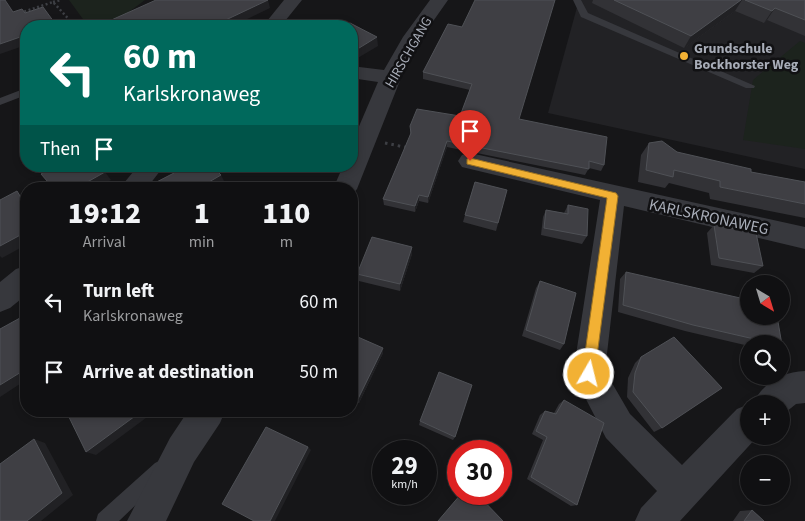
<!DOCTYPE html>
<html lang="en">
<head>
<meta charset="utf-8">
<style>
	body { margin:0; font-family:"Source Sans 3",sans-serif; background:#1e1e20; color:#f1f3f6; height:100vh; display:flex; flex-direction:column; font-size:19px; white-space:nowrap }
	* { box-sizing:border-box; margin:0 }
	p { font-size:16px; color:#9c9d9f }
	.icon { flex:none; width:28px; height:28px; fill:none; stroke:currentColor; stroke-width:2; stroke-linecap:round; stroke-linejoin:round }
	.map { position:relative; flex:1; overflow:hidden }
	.panel { position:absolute; left:20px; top:182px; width:338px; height:235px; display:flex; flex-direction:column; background:#101012; border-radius:20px; box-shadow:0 2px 8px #0003,0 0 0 1px #303032 }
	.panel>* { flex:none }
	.banner { position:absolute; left:20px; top:20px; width:338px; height:152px; border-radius:20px; box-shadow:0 2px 8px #0003,0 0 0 1px #303032; background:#00695c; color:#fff; overflow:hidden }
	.needle { width:32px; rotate:142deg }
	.controls { position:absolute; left:740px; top:275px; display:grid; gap:10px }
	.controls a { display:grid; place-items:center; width:50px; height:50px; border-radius:50%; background:#101012; box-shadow:0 2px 8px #0003,0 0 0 1px #303032; font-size:25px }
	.speed { position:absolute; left:372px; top:440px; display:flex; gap:10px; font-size:25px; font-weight:700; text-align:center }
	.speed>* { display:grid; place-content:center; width:65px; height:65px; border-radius:50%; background:#101012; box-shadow:0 2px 8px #0003,0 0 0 1px #303032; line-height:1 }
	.speed small { font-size:12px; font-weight:400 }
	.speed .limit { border:8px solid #d22; background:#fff; color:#111 }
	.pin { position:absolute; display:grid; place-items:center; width:42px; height:42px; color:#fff; margin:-51px -21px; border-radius:50% 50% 50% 0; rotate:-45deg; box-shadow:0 0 5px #0007 }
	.pin .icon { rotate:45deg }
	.me { position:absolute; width:55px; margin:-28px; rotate:8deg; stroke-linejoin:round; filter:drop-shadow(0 0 4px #0008) }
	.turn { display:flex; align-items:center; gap:18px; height:105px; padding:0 20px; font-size:22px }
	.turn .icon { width:65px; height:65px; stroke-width:2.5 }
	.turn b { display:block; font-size:35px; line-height:42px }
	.then { display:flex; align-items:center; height:48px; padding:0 20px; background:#0003; gap:10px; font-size:19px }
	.eta { display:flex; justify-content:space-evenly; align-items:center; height:85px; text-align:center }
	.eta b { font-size:30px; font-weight:800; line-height:35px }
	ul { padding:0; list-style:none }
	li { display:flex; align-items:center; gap:15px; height:70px; padding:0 20px }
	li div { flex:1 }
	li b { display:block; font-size:19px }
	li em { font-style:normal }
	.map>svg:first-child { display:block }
</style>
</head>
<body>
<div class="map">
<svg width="805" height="521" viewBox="0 0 805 521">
	<rect width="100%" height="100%" fill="#161618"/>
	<path fill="#222225" d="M579,0H805V169L548,113Z"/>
	<path fill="#1c231d" d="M69,0H145L110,26H88Z
		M800,41L805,43V149L743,140L753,80Z"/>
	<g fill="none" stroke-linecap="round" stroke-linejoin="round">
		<path stroke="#3d3f44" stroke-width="2.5" stroke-dasharray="2 2.5" stroke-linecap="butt" d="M53,2L61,0
			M20,13L53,2L75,26"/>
		<path stroke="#3d3f44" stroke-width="3" stroke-dasharray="2.5 4" stroke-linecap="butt" d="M385,143L409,148"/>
		<path fill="#37383d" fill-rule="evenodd" d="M573,0H581L588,13L755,86L754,88H746L581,17Z
			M26,88V95L0,105V98Z
			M161,460L167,463L170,469L167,475L119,521H96L98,514L155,463Z"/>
		<path fill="#37383d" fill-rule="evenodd" d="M284,0H302L281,26H263Z
			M430,0H448L422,37L405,68L357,189L351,196V189H333L343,166H351V145L378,82L351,78V66L384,70L403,37Z
			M470,153L805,227V249L624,206L605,371L630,414L682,465L737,409L749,404V436H758L680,521H635L641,508L657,491L606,438L573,374L600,200L462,167L458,161L462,155Z
			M138,166H164L146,189H119Z
			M26,266V295L10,308L0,312V282L16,269Z
			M805,371V403L796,404L781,416V404H753C763,382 783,372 805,371Z
			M188,411H225L220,423L194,462L166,521H127L170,438Z"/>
	</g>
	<path fill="#323236" d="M593,0H805V36L767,20L764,23L735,11L684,48L592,3Z
		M448,24L519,119L604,165L601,171L589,168L585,175L447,147L428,203L419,201L415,212L384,205L383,199L410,135V126L460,116L470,90L423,79V72Z
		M649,143L677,152L751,172L805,182V218L710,199L709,193L669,183L665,188L638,182L641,155Z
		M294,166H312L301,173Z
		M507,190L496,231L463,222L465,215Z
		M568,205L587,236L582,244L541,235L543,217L546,210L564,213Z
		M714,225L763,266L754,273L711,265L707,233Z
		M412,247V254L400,291L359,281L357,274Z
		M626,272L781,344H749V346L685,331L618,312L620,279Z
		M540,281L564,344L560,350L522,336L536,288Z
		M351,334L383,353L359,403L351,400Z
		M641,357L662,428L654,432L627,397L628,378L635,363Z
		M564,400L577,505L571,506L527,479L543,440L532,434L540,415L545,411L554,413L559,404Z
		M420,421L455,437L453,440L419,425Z
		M752,510L764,521H733L740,511Z"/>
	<path fill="#212124" d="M268,0L270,8L233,26H213Z
		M741,0H742L735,11L684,48L691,36Z
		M775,8L767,20L764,23L772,11Z
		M54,22L56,26H42Z
		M26,35V45L0,54V44Z
		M377,37L378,46L351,62V53Z
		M358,93L359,101L351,106V97Z
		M447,141V147L428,203V197Z
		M300,166H312L301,173Z
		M105,172L111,180L96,189H75Z
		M221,175L225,183L215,189H197Z
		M17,191L26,201V206Z
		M419,195V201L415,212V206Z
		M26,232V245L2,258L0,256V246Z
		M412,247V254L400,291V284Z
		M20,318L26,321V330Z
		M383,348V353L359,403L358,399Z
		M26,369V380L0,397V385Z
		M142,411H154V412L96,455L86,452Z
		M34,439L45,443L73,495L41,521H27Z
		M308,447L311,450L275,521H270Z"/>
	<path fill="#3f3f44" stroke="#4f5156" d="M0,0H5L13,12L22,9L25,13L43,7L54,22L42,26H26V35L0,44Z
		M156,0H268L213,26H165L160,24L154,26H98Z
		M475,0H555L519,119L607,137L604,165L589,161V169L447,141L428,197L419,195L415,206L383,199L411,133L410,126L417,109L460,116L472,84L423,72L448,24L462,27Z
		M614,0H741L691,36Z
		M745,0H805V20L775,8L772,11Z
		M350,23L377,37L351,53V26H343Z
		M351,88L358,93L351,97Z
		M662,141L677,152L751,169V172L805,182V204L720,187V181L674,170L673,177L646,170L649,143Z
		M55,166H99L105,172L75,189H54L41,174Z
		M173,166H212L221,175L197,189H143L174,173L169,168Z
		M475,182L507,190L498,223L465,215Z
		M17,191L26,206V232L0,246V200Z
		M568,205L588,209L587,236L544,228L546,210L568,214Z
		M714,225L756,233L763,266L719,258Z
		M372,237L412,247L400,284L357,274Z
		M626,272L749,300V316H777L782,345L781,344H776L693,325L623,305Z
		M540,281L576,293L564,344L526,330Z
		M20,318L26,330V369L0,385V329Z
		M351,334L383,348L358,399L351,396Z
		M674,337L722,388L662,428L633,392L635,373L641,357Z
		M439,372L472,385L455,437L420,421Z
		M564,400L604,423L577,505L531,477L547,437L536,431L545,411L556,414Z
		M66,411H142L86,452Z
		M266,427L308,447L270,521H254L222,504Z
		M34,439L62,493L27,521H0V464Z
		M461,494H477L503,521H438Z
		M752,510L764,521H744Z"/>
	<path fill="#f2b134" stroke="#9d7322" d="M470,158L616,193L618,196L594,379L589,381L584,379L582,374L607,198L467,164V159Z"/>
	<circle fill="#f2b134" stroke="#111113" stroke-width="2" cx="684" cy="56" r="5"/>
	<g text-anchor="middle" stroke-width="5" stroke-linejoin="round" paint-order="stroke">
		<g font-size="14" font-weight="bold" fill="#a8adb8" stroke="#111113" text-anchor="start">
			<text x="694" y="53">Grundschule<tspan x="694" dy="16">Bockhorster Weg</tspan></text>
		</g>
		<g font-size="14" fill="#a8adb8" stroke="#111113">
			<text transform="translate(408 52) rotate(-60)" y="5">HIRSCHGANG</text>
		</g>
		<g font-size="16" fill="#a8adb8" stroke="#111113">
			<text transform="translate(709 216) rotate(12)" y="6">KARLSKRONAWEG</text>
		</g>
	</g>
</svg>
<div class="controls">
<a><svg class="needle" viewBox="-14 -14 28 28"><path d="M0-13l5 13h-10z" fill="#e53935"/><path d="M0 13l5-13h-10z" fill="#9c9d9f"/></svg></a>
<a><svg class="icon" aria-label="search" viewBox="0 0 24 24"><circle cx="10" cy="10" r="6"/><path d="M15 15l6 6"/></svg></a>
<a>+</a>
<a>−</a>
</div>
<div class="speed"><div>29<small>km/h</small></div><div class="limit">30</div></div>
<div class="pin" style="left:470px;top:161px;background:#d93025"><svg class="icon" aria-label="arrive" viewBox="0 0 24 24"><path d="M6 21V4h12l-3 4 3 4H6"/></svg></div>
<svg class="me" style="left:589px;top:374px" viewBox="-20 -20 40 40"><circle r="17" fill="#f2b134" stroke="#fff" stroke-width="3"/><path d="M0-11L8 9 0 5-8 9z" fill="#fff"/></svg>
<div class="banner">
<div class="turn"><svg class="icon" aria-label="left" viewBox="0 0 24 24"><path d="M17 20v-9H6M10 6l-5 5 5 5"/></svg><div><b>60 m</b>Karlskronaweg</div></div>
<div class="then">Then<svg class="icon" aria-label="arrive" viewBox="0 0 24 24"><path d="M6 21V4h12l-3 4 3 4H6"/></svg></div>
</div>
<section class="panel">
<div class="eta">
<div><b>19:12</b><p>Arrival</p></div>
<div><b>1</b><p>min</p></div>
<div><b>110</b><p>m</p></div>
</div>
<ul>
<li><svg class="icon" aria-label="left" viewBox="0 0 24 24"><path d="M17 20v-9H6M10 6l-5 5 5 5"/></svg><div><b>Turn left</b><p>Karlskronaweg</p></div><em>60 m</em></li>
<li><svg class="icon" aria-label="arrive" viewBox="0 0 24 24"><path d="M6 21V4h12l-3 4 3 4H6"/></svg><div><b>Arrive at destination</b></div><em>50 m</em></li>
</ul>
</section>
</div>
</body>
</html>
